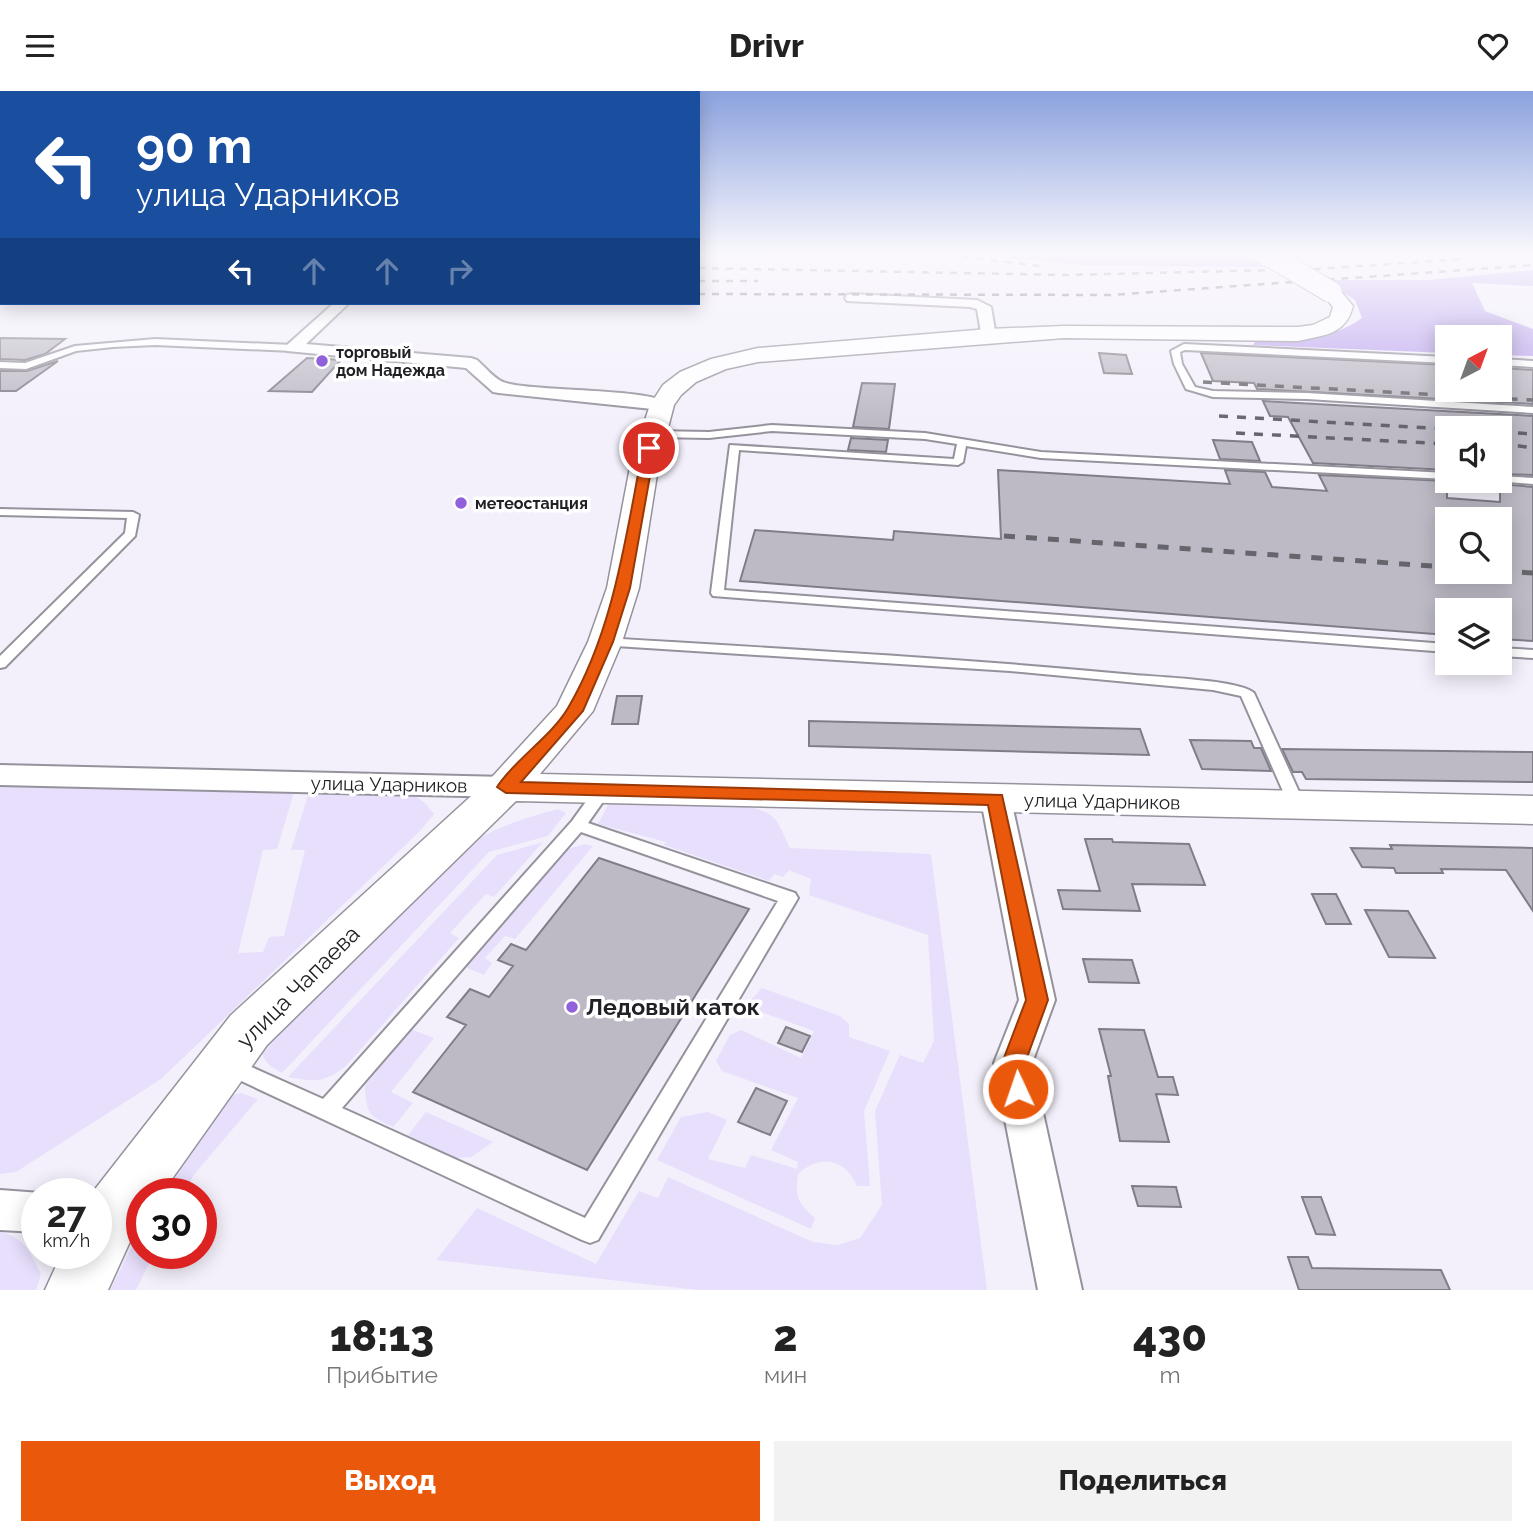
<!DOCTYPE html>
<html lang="ru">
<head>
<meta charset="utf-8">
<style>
	body { margin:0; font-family:Raleway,sans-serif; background:#f2f2f2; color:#222; height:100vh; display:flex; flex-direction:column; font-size:26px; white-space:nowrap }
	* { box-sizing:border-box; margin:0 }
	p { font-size:23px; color:#767676 }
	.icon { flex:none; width:38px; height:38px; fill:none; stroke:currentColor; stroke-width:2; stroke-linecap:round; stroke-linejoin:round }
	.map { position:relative; height:1199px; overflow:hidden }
	.details { display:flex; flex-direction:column; background:#fff; flex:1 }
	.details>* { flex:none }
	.top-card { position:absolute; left:0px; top:0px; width:700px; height:214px; box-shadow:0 4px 18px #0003; background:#1a4fa0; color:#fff; overflow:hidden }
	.needle { width:46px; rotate:41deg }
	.tools { position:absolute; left:1435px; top:234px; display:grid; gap:14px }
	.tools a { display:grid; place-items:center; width:77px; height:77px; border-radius:0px; background:#fff; box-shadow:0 4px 18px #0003; font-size:35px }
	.speed { position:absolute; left:21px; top:1087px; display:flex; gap:14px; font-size:35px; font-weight:700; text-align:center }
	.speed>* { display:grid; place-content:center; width:91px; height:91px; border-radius:50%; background:#fff; box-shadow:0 4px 18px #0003; line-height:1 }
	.speed small { font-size:18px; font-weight:400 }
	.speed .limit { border:10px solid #d22; background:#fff; color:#111 }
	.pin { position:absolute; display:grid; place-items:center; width:60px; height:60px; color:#fff; margin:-30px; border:4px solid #fff; border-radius:50%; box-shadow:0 2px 7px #0007 }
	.me { position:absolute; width:77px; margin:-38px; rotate:357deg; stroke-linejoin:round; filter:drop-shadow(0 0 5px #0008) }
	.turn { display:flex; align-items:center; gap:24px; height:147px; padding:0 21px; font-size:32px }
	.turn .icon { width:91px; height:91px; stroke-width:2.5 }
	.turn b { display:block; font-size:49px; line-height:60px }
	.lanes { display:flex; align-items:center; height:66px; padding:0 21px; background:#0003; justify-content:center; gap:35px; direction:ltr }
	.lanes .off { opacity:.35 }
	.eta { display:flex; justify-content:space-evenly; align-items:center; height:119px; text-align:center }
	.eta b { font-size:42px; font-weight:800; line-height:49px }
	.button { display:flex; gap:14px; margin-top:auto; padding:14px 21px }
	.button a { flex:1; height:80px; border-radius:0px; background:#ea580c; color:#fff; font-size:28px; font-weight:800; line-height:80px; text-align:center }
	.button a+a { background:#f2f2f2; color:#222 }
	header { display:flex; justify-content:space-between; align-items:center; height:91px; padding:0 21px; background:#fff; font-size:32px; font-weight:800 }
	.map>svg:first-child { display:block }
</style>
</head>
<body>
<header><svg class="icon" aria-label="menu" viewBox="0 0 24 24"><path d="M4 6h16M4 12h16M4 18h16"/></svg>Drivr<svg class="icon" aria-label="heart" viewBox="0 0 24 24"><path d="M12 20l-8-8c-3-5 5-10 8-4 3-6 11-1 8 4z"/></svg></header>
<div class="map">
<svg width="1533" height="1199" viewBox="0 0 1533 1199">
	<rect width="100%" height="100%" fill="#f3f0fb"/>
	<path fill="#e7dffc" d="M0,694L294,701L277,758L263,759L238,862L263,861L269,846L284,845L305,759H291L309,701L413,703L426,713L434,723L419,741L161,988L16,1081L0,1083Z
		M611,708C644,709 755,704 775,728C781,735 785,748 790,757L931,763L987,1199H698L436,1169L477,1117L596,1173L639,1100L658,1107L668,1086L813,1151L838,1154L860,1147L882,1114L875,1020L900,964L923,972L934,950L928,844L809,804L811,788L789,779L783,786L774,783L769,790L664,754L666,751L598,733Z
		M558,718L566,722L548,745L489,761L282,982C269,975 261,970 262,954L450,765C488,739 514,730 558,718Z
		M543,751L494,806L486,803L450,842L459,847L346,975C324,992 315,991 288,986L497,764Z
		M585,753L593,755L515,848L505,845L485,867L492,872L484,884L463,875L565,759Z
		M762,897L840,925L849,933V946L890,960L864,1020L870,1095H857C845,1067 820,1063 798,1083C795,1106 797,1112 815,1127L811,1138L657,1069L681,1026L708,1021L727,1029L708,1068L745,1077L751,1064L797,1078L798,1071L771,1059L798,1007L722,980L716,970L730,944L741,939L801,967L814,940L753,918L751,909Z
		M410,938L434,947L391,1001L413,1012L393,1036C369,1025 366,1023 365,995Z
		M241,1002L258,1008L193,1085L184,1102H159L173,1075L223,1006Z
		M426,1021L493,1051L471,1066L456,1067L408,1044Z
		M142,1135V1162H154L136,1199H110Z
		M0,1141C24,1145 31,1163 41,1183L36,1199H0Z"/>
	<path fill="#bba3ee" d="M1011,164H1248L1266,176L1084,174L1008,167Z
		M1533,179V195L1472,192L1485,220L1533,238V265L1500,264V247H1447V262L1253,254L1256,249C1297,248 1328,251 1362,227L1355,209L1323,189H1428Z"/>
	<path fill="#bdbac5" stroke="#807d87" stroke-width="2" fill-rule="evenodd" d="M0,247L65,248L45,263L25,269L0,268Z
		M1099,262L1126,264L1132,283L1104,282Z
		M1201,262L1447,274V299H1500V277L1533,279V313L1257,298L1254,292L1213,290Z
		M307,267L341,269L312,301L269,300Z
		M58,270L16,300H0V280H27Z
		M862,292L895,293L889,338L853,336Z
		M1263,310L1533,325V384L1500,383V338L1447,335V379L1313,372L1288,326L1270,325Z
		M851,347L888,349L886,361L848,359Z
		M1213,349L1252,351L1260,370L1220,368Z
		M998,379L1230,393L1225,379L1265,381L1272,396L1327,400L1319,384L1447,390V407L1500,411V393L1533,396V550L1500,548V520H1447V544L740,490L755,439L893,449L894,440L1001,448ZM1447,429H1500V485L1447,481Z
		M617,605H642L638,633H612Z
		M809,630L1140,638L1149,664L809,655Z
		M1190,649L1251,650L1254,657H1261L1271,680L1202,678Z
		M1282,658L1533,661V691L1306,688L1302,681H1293Z
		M1085,748H1112L1113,751L1189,753L1205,794L1132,793L1140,820L1063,818L1058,799L1100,800Z
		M1390,754L1533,757V820L1506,779L1441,778L1443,782H1396L1394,777L1362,776L1351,757L1392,758Z
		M599,767L749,818L587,1079L413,1001L466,934L447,926L470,898L489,906L513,875L498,869L511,853L526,859Z
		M1312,803H1336L1351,833H1326Z
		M1365,819L1408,820L1435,867L1389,866Z
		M1083,868L1132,869L1139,892L1089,891Z
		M786,936L810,945L802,961L778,952Z
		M1099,938L1144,939L1158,986H1173L1178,1004L1156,1003L1169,1051L1120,1050L1108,985H1111Z
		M756,997L787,1010L770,1044L738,1031Z
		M1132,1095L1176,1096L1181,1116L1138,1115Z
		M1302,1106H1321L1335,1144L1316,1143Z
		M1288,1166H1308L1312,1177L1441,1179L1450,1199H1299Z"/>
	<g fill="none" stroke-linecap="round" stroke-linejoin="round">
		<g stroke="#95929c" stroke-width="4">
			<path id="lane" d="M155,248L293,254L297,257L293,260L155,254L113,256L76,260L26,278L0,277V271L25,272L75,255Z
				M1184,253L1447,266V272L1185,259L1180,261L1182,273L1195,296L1213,300L1307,302L1533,316V322L1307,308L1213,306L1186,298L1174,273L1171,260Z
				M1500,268L1533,270V276L1500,274Z
				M772,334L925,342L1041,361L1447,382V388L1041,367L966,355L963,371L958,374L739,359L724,499L1447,553V561L713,505L711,502L730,354L954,368L957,353L925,348L772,340L709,347L653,346L648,343L653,340L709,341Z
				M1500,385L1533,387V393L1496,390H1500Z
				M0,418L133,421L139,424L135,445L5,576L0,577V565L125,442L127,427L0,424Z
				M605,547C782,558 958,567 1135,584C1158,586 1240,589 1254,602L1305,714L1303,718H1291L1289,714L1241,605L1213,599L1010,580L600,554L598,551Z
				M1500,557L1533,559V567L1500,565Z
				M604,693L610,694L612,698L588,732L795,802L798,807L598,1149L590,1152L582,1149L222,981L219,975L222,969L229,966L323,1008L572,730L598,694ZM581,741L778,810L585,1127L342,1017Z"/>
		</g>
		<g stroke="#95929c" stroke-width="4">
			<path id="street" d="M852,203L977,209L991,216L996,245L988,250L982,248L977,218L970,216L847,210L845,207L847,204Z
				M334,212H349L306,253L471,267L477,269C485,276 496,290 506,292C535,301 656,297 671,314L662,319L499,302L493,301L466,277L287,260L285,257L287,254Z
				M0,674L506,686L516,689L521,696L516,703L506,706L0,694Z
				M996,699L1006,702L1011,709L1055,909L1032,972L1082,1199H1038L994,972L1019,909L981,709L986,702Z
				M0,1099L41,1102H37V1141L0,1139Z"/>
		</g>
		<g stroke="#95929c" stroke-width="3">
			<path id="secondary" d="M1331,195L1338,197L1353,215C1346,244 1324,244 1298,250L1064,247L758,271L726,278L696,291L681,304L674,314L659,371L639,497L622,551L593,620L540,683L1533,705V733L516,710L267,954L162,1102H142V1131L133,1144L108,1199H45L62,1162H96V1102H92L231,924L492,686L557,615L588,551L607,497L631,371L650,314L663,294L680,281L711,268L758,257L988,238L1064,235L1298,236L1313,234L1330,226L1333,216L1321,201L1324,197Z"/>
		</g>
		<use href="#lane" fill="#fff" fill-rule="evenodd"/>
		<use href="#street" fill="#fff" fill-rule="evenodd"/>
		<use href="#secondary" fill="#fff" fill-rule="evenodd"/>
		<path stroke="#66656b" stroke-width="2.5" stroke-dasharray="7 7" stroke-linecap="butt" d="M949,164L1040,175
			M698,177L1067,184L1318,178L1461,168
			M698,190H758
			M698,203L1111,204L1533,174"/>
		<path stroke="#66656b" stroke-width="3.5" stroke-dasharray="9 9" stroke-linecap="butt" d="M1203,291L1533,309
			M1219,325L1447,338
			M1500,341L1533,343
			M1236,342L1447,353
			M1500,352L1533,357"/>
		<path stroke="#66656b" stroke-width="5" stroke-dasharray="11 11" stroke-linecap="butt" d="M1004,445L1447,476
			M1500,480L1533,482"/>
		<g stroke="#95929c" stroke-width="23" stroke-linecap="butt">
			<path id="secondary-bridge" d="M1270,165L1331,201"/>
		</g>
		<use href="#secondary-bridge" stroke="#fff" stroke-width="21"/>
	</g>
	<linearGradient id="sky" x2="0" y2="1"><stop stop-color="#8ba2de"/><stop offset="0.49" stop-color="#faf8fd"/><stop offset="1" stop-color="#faf8fd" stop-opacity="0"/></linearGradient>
	<rect width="1533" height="332" fill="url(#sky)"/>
	<path fill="#ea580c" stroke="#983908" stroke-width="2" d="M649,354L655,357L630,497L613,551L583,620L521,691L1002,704L1048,909L1025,972L1030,998L1027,1005L1018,1008L1010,1005L1002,972L1026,909L988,714L506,702L497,696C516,667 550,647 568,617C614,539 626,444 643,357Z"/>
	<g fill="#9061da" stroke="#fff" stroke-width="2.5">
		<circle cx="322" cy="270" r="7"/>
		<circle cx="461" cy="412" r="7"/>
		<circle cx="572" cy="916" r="7"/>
	</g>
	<g text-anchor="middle" stroke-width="7" stroke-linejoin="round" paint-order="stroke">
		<g font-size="16" font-weight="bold" fill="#212024" stroke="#fff" text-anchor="start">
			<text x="336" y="267">торговый<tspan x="336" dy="18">дом Надежда</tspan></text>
			<text x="475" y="418">метеостанция</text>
		</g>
		<g font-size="19" fill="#212024" stroke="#fff">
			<text transform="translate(389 693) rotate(1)" y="7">улица Ударников</text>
			<text transform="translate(1102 710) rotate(1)" y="7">улица Ударников</text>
		</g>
		<g font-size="23" fill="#212024" stroke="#fff">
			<text transform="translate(298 896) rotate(-45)" y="8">улица Чапаева</text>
		</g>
		<g font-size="23" font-weight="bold" fill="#212024" stroke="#fff" text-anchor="start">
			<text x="586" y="924">Ледовый каток</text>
		</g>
	</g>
</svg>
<div class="tools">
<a><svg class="needle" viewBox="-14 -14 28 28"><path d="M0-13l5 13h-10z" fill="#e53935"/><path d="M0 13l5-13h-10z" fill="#767676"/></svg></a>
<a><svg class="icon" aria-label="sound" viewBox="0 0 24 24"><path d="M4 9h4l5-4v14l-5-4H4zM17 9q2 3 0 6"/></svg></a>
<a><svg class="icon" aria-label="search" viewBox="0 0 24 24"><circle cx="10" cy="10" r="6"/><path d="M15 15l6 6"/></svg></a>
<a><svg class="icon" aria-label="layers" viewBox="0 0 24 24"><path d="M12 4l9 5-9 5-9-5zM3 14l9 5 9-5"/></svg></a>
</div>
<div class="speed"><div>27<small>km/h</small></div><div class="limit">30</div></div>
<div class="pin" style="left:649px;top:357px;background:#d93025"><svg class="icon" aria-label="arrive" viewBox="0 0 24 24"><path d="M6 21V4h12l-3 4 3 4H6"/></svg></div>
<svg class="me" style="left:1018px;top:998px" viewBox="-20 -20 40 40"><circle r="17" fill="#ea580c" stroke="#fff" stroke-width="3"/><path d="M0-11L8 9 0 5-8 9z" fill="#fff"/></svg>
<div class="top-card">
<div class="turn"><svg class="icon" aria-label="left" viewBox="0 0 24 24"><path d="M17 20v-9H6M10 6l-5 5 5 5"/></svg><div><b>90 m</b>улица Ударников</div></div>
<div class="lanes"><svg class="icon" aria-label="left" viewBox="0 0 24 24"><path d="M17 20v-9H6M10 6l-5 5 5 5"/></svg><svg class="icon off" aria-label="ahead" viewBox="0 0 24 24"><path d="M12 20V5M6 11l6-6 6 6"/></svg><svg class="icon off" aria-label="ahead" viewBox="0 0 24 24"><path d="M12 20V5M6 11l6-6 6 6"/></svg><svg class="icon off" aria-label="right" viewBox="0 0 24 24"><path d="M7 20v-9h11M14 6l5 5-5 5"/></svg></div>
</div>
</div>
<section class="details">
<div class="eta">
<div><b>18:13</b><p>Прибытие</p></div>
<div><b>2</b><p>мин</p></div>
<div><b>430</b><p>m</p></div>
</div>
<div class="button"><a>Выход</a><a>Поделиться</a></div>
</section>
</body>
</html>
